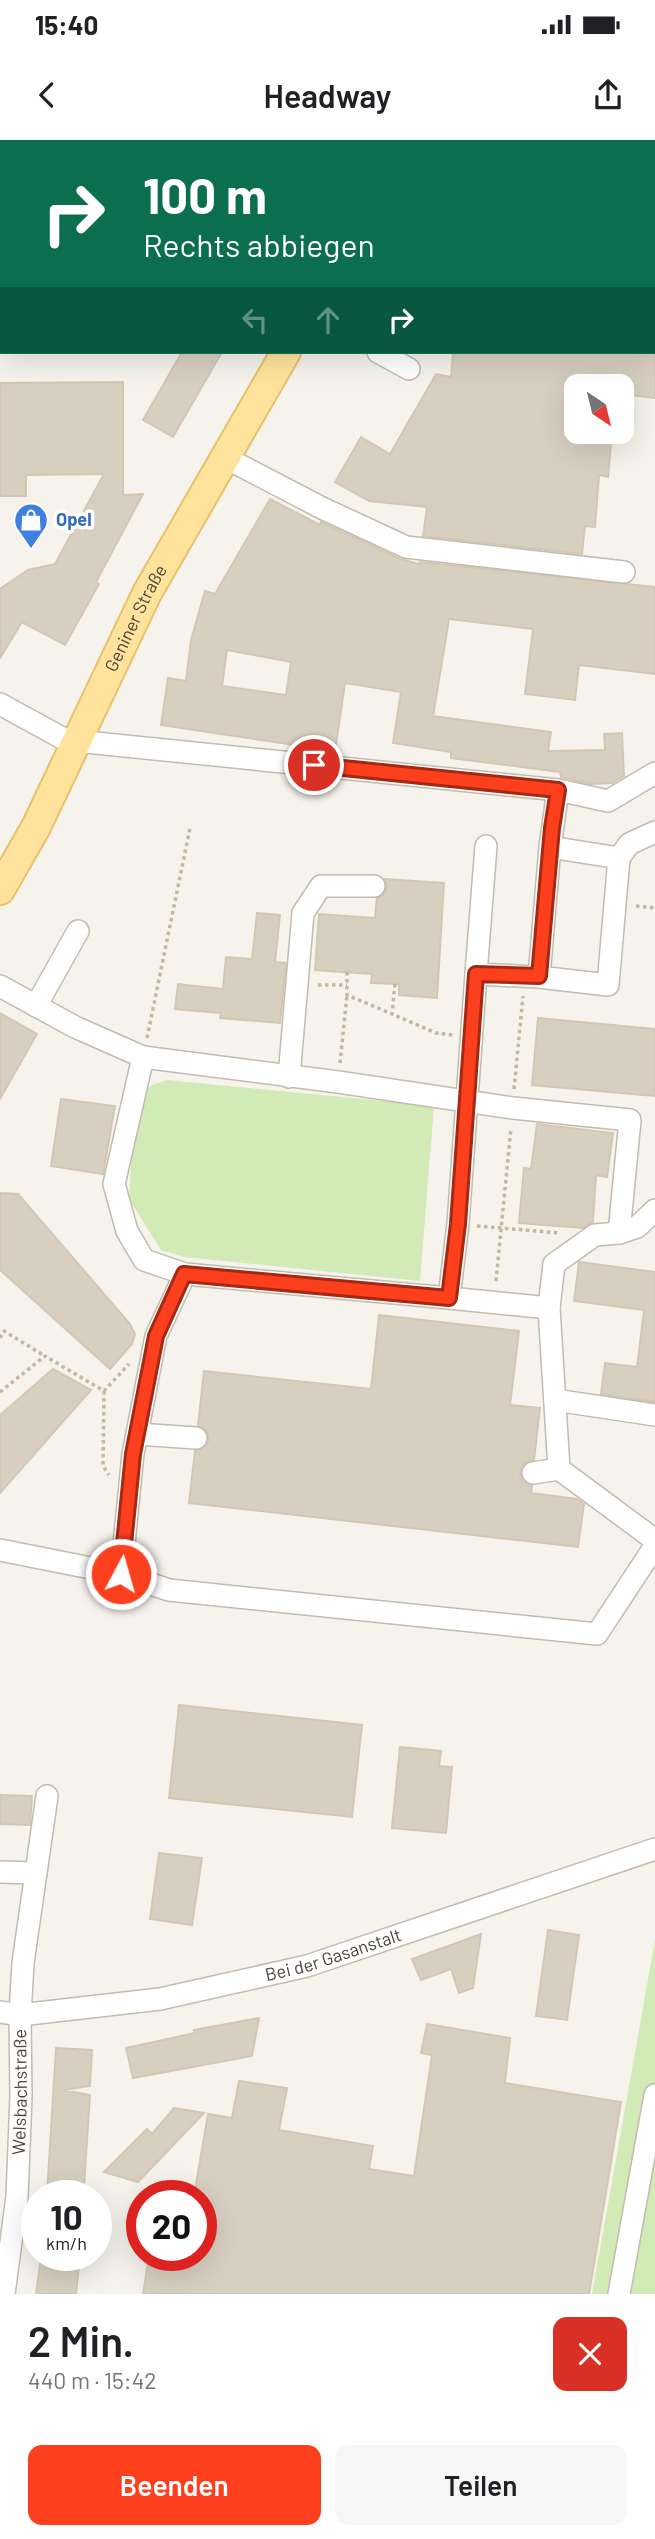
<!DOCTYPE html>
<html lang="de">
<head>
<meta charset="utf-8">
<style>
	body { margin:0; font-family:Barlow,sans-serif; background:#f6f6f6; color:#202124; height:100vh; display:flex; flex-direction:column; font-size:26px; white-space:nowrap }
	* { box-sizing:border-box; margin:0 }
	p { font-size:23px; color:#757577 }
	.icon { flex:none; width:38px; height:38px; fill:none; stroke:currentColor; stroke-width:2; stroke-linecap:round; stroke-linejoin:round }
	.map { position:relative; height:2154px; overflow:hidden }
	.sheet { display:flex; flex-direction:column; background:#fff; flex:1 }
	.sheet>* { flex:none }
	.hud { position:absolute; left:0px; top:0px; width:656px; height:214px; box-shadow:0 7px 28px #0002; background:#0b6e4f; color:#fff; overflow:hidden }
	.needle { width:46px; rotate:145deg }
	.buttons { position:absolute; left:564px; top:234px; display:grid; gap:14px }
	.buttons a { display:grid; place-items:center; width:70px; height:70px; border-radius:14px; background:#fff; box-shadow:0 7px 28px #0002; font-size:35px }
	.speed { position:absolute; left:21px; top:2040px; display:flex; gap:14px; font-size:35px; font-weight:700; text-align:center }
	.speed>* { display:grid; place-content:center; width:91px; height:91px; border-radius:50%; background:#fff; box-shadow:0 7px 28px #0002; line-height:1 }
	.speed small { font-size:18px; font-weight:400 }
	.speed .limit { border:10px solid #d22; background:#fff; color:#111 }
	.pin { position:absolute; display:grid; place-items:center; width:60px; height:60px; color:#fff; margin:-30px; border:4px solid #fff; border-radius:50%; box-shadow:0 2px 7px #0007 }
	.me { position:absolute; width:77px; margin:-38px; rotate:6deg; stroke-linejoin:round; filter:drop-shadow(0 0 5px #0008) }
	.turn { display:flex; align-items:center; gap:24px; height:147px; padding:0 28px; font-size:32px }
	.turn .icon { width:91px; height:91px; stroke-width:2.5 }
	.turn b { display:block; font-size:49px; line-height:60px }
	.lanes { display:flex; align-items:center; height:66px; padding:0 28px; background:#0003; justify-content:center; gap:35px; direction:ltr }
	.lanes .off { opacity:.35 }
	.round { display:grid; place-items:center; flex:none; width:74px; height:74px; border-radius:14px; background:#f6f6f6 }
	.overview { display:flex; align-items:center; justify-content:space-between; height:119px; padding:0 28px }
	h1 { font-size:42px; font-weight:600; line-height:52px }
	.action { display:flex; gap:14px; margin-top:auto; padding:14px 28px }
	.action a { flex:1; height:80px; border-radius:14px; background:#fc3f1d; color:#fff; font-size:28px; font-weight:600; line-height:80px; text-align:center }
	.action a+a { background:#f6f6f6; color:#202124 }
	.status { display:flex; justify-content:space-between; align-items:center; height:49px; padding:0 35px; background:#fff; direction:ltr }
	.status svg { height:19px; fill:currentColor }
	header { display:flex; justify-content:space-between; align-items:center; height:91px; padding:0 28px; background:#fff; font-size:32px; font-weight:600 }
	.map>svg:first-child { display:block }
</style>
</head>
<body>
<div class="status"><b>15:40</b><svg viewBox="0 0 49 12"><path d="M0 12V9h3v3zM5 12V6h3v6zM10 12V3h3v9zM15 12V0h3v12zM26 1h20v11H26zM47 4h2v5h-2z"/></svg></div>
<header><svg class="icon" aria-label="back" viewBox="0 0 24 24"><path d="M15 5l-7 7 7 7"/></svg>Headway<svg class="icon" aria-label="share" viewBox="0 0 24 24"><path d="M12 15V3M7 8l5-5 5 5M5 13v7h14v-7"/></svg></header>
<div class="map">
<svg width="655" height="2154" viewBox="0 0 655 2154">
	<rect width="100%" height="100%" fill="#f6f3ec"/>
	<path fill="#d2eab5" d="M167,940L434,966L420,1141L184,1117L161,1110L129,1059L133,995L145,951L152,945Z
		M655,1800V2154H592Z"/>
	<path fill="#d8cfc1" stroke="#d3c7b4" stroke-width="2" fill-rule="evenodd" d="M182,212H222L173,297L143,280Z
		M453,212H655V258L621,254V247H576V292H612L608,337L599,335L595,387L585,386L582,414L423,396L427,367L369,361L335,342L361,297L390,314L436,234L451,237Z
		M123,242V355L143,354L96,442L99,444L65,505L22,482L0,518V449L28,430L55,424L104,334L26,335V356H0V243Z
		M270,359L320,385L321,382L400,419L419,424L420,422L655,447V534L579,525L575,560L525,554L533,489L449,479L433,576L551,592L548,611L605,610L604,594L622,593L624,636L612,643L591,644L561,637L560,632L451,618V612L393,603L401,552L345,543L335,611L161,585L168,538L186,541L191,500L205,451L215,454ZM227,510L291,522L286,555L222,546Z
		M385,739L444,743L437,858L399,855V844L371,843L372,834L315,830L319,774L375,778L377,758L385,753L387,747Z
		M257,773L280,775L275,822L286,823L280,883L220,878L221,873L175,869L178,844L223,849L226,817L252,819Z
		M0,873L37,894L0,959Z
		M538,878L655,889V956L532,945Z
		M61,959L115,966L103,1034L51,1026Z
		M537,984L613,993L607,1037L596,1035L593,1082L583,1088L519,1083L524,1028L531,1029Z
		M0,1053L18,1054L130,1184L135,1194L132,1204L110,1229L0,1130Z
		M579,1122L655,1132V1262L601,1254L605,1223L637,1227L644,1170L574,1161Z
		M379,1175L519,1191L510,1265L540,1268L534,1320L524,1323L520,1336L523,1342L532,1346L531,1353L577,1359L584,1364L578,1407L189,1363L195,1311L202,1309L209,1300L207,1292L198,1285L204,1231L371,1249Z
		M53,1229L91,1250L0,1353V1275Z
		M179,1565L362,1585L352,1677L169,1658Z
		M400,1607L441,1611L439,1626L452,1627L446,1693L392,1688Z
		M0,1655L32,1656L30,1685L0,1684Z
		M159,1713L202,1718L192,1785L150,1779Z
		M548,1790L579,1795L567,1880L536,1876Z
		M481,1794L473,1848L459,1853L451,1829L421,1840L412,1819Z
		M259,1878L252,1916L133,1938L126,1908L195,1893L194,1890Z
		M427,1884L510,1898L505,1943L621,1962L589,2154H143L149,2116H201V2056H194L208,1974L232,1978L239,1941L287,1948L279,1990L373,2006L369,2029L414,2036L432,1915L421,1913Z
		M56,1908L92,1910L90,1946L64,1950L90,1955L84,2046L76,2045L75,2056L47,2054Z
		M174,1968L204,1973L138,2042L104,2032L147,1989L152,1994Z
		M41,2116H80L76,2154H36Z"/>
	<g fill="none" stroke-linecap="round" stroke-linejoin="round">
		<g stroke="#c2bbae" stroke-width="24">
			<g id="minor">
				<path d="M104,0L105,2"/>
				<path d="M177,2V0"/>
				<path d="M0,40H2"/>
				<path d="M0,199H2"/>
				<path d="M378,212L409,229"/>
				<path d="M226,318L322,368L406,407L624,432"/>
				<path d="M0,564L75,605"/>
				<path d="M76,601L558,650L608,661L655,633"/>
				<path d="M486,706L476,834L539,837"/>
				<path d="M550,707L619,718L608,845L539,837L550,707L558,650"/>
				<path d="M619,718L629,704L655,692"/>
				<path d="M0,846L75,887L143,917L338,942L513,968L630,980L619,1093L595,1095L554,1124L549,1168L449,1158"/>
				<path d="M36,866L78,791"/>
				<path d="M289,937L303,773L321,746H374"/>
				<path d="M619,1093L637,1087L655,1070"/>
				<path d="M185,1134L449,1158L458,1084L476,834"/>
				<path d="M549,1168L559,1329"/>
				<path d="M555,1260L655,1275"/>
				<path d="M137,1294L196,1298"/>
				<path d="M533,1333L559,1329L655,1400"/>
				<path d="M0,1410L121,1434L169,1450L597,1494L655,1406"/>
				<path d="M121,1434L133,1314L156,1196L185,1134L144,1120L127,1091L114,1044L143,917"/>
				<path d="M0,1732L36,1733"/>
				<path id="s1" d="M0,1872L20,1875L160,1859L307,1826L655,1709"/>
				<path id="s2" d="M4,2154L17,2057L21,1956L20,1875L23,1823L47,1656"/>
				<path d="M619,2154L655,1955"/>
			</g>
		</g>
		<g stroke="#e6c16a" stroke-width="32">
			<g id="major">
				<path d="M402,2L403,0"/>
				<path id="s3" d="M0,750L36,687L147,453L286,212"/>
			</g>
		</g>
		<path stroke="#c4b79f" stroke-width="3.5" stroke-dasharray="3.5 3.5" stroke-linecap="butt" d="M636,766L655,768
			M347,832V855L392,874
			M395,844L392,874L436,893L453,895
			M318,845H347
			M147,898L190,688
			M340,923L347,855
			M514,949L523,856
			M477,1086L560,1093
			M496,1141L511,988
			M0,1198L4,1191L45,1216
			M104,1251L103,1326L109,1335
			M0,1252L45,1216L104,1251L129,1224"/>
		<use href="#minor" stroke="#fff" stroke-width="21"/>
		<use href="#major" stroke="#ffe39c" stroke-width="28"/>
	</g>
	<g fill="none" stroke-linecap="round" stroke-linejoin="round">
		<g stroke="#a42913" stroke-width="18">
			<path id="route" d="M121,1434L133,1314L156,1196L184,1134L449,1158L458,1084L476,834L539,836L552,688L558,650L314,625"/>
		</g>
		<use href="#route" stroke="#fc3f1d" stroke-width="12"/>
	</g>
	<defs>
		<g id="shop-pin" transform="scale(1.75)"><path d="M0 17L-7.5 6A9.5 9.5 0 1 1 7.5 6Z" fill="#3f7fe0" stroke="#fff"/><path d="M-5-2.5h2.3a2.7 3.5 0 0 1 5.4 0H5L5.5 6h-11ZM-1.5-2.5h3a1.5 2.3 0 0 0-3 0Z" fill="#fff"/></g>
	</defs>
	<g fill-rule="evenodd">
		<use href="#shop-pin" x="31" y="380"/>
	</g>
	<g text-anchor="middle" stroke-width="7" stroke-linejoin="round" paint-order="stroke">
		<g font-size="18" font-weight="bold" fill="#366cbe" stroke="#fff" text-anchor="start">
			<text x="56" y="386">Opel</text>
		</g>
		<g font-size="18" fill="#4b4439" stroke="#fff">
			<text dy="6" stroke="none"><textPath href="#s3" startOffset="304">Geniner Straße</textPath></text>
			<text dy="6" stroke="none"><textPath href="#s1" startOffset="340">Bei der Gasanstalt</textPath></text>
			<text dy="6" stroke="none"><textPath href="#s2" startOffset="203">Welsbachstraße</textPath></text>
		</g>
	</g>
</svg>
<div class="buttons">
<a><svg class="needle" viewBox="-14 -14 28 28"><path d="M0-13l5 13h-10z" fill="#e53935"/><path d="M0 13l5-13h-10z" fill="#757577"/></svg></a>
</div>
<div class="speed"><div>10<small>km/h</small></div><div class="limit">20</div></div>
<div class="pin" style="left:314px;top:625px;background:#d93025"><svg class="icon" aria-label="arrive" viewBox="0 0 24 24"><path d="M6 21V4h12l-3 4 3 4H6"/></svg></div>
<svg class="me" style="left:121px;top:1434px" viewBox="-20 -20 40 40"><circle r="17" fill="#fc3f1d" stroke="#fff" stroke-width="3"/><path d="M0-11L8 9 0 5-8 9z" fill="#fff"/></svg>
<div class="hud">
<div class="turn"><svg class="icon" aria-label="right" viewBox="0 0 24 24"><path d="M7 20v-9h11M14 6l5 5-5 5"/></svg><div><b>100 m</b>Rechts abbiegen</div></div>
<div class="lanes"><svg class="icon off" aria-label="left" viewBox="0 0 24 24"><path d="M17 20v-9H6M10 6l-5 5 5 5"/></svg><svg class="icon off" aria-label="ahead" viewBox="0 0 24 24"><path d="M12 20V5M6 11l6-6 6 6"/></svg><svg class="icon" aria-label="right" viewBox="0 0 24 24"><path d="M7 20v-9h11M14 6l5 5-5 5"/></svg></div>
</div>
</div>
<section class="sheet">
<div class="overview"><div><h1>2 Min.</h1><p>440 m · 15:42</p></div><a class="round" style="background:#d93025;color:#fff"><svg class="icon" aria-label="close" viewBox="0 0 24 24"><path d="M6 6l12 12M18 6L6 18"/></svg></a></div>
<div class="action"><a>Beenden</a><a>Teilen</a></div>
</section>
</body>
</html>
